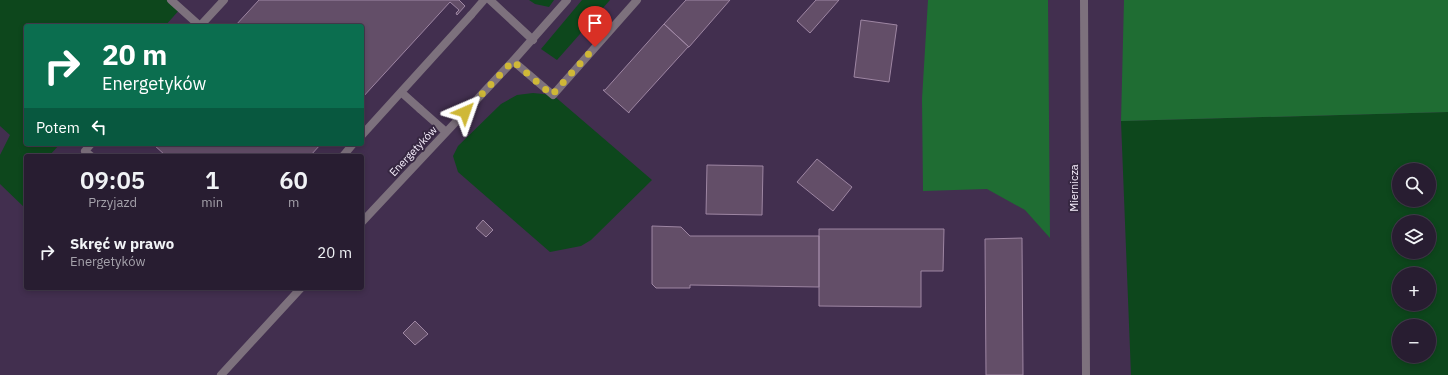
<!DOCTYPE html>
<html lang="pl">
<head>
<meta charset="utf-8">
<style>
	body { margin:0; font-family:"IBM Plex Sans",sans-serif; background:#342a3d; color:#f1f3f6; height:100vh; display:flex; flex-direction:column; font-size:15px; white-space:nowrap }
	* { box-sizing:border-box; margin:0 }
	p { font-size:13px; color:#a5a2ab }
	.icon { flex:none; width:22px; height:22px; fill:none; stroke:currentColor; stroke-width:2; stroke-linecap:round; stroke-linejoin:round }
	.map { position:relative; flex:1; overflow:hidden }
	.drawer { position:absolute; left:24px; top:154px; width:340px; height:136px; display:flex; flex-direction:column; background:#281d31; border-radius:4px; box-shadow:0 2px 6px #0003,0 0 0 1px #443b4d }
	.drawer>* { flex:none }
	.guide { position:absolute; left:24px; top:24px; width:340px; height:122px; border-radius:4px; box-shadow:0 2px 6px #0003,0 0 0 1px #443b4d; background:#0b6e4f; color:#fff; overflow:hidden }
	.tools { position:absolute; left:1392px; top:163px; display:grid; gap:8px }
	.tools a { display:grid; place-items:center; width:44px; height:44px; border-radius:50%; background:#281d31; box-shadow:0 2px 6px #0003,0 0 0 1px #443b4d; font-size:20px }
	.pin { position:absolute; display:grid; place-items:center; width:34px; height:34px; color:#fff; margin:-41px -17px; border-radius:50% 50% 50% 0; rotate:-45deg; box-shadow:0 0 4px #0007 }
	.pin .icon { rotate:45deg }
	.me { position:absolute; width:44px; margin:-22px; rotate:43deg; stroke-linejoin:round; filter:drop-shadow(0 0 3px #0008) }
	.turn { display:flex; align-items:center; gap:14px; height:84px; padding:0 12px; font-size:18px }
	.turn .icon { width:52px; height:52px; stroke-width:2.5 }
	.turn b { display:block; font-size:28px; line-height:34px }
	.then { display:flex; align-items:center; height:38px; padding:0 12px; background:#0003; gap:8px; font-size:15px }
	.eta { display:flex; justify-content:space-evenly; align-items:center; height:68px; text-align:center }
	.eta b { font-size:24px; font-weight:600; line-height:28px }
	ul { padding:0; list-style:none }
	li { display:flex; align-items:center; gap:12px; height:60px; padding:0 12px }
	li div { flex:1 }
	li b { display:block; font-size:15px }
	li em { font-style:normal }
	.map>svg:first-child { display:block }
</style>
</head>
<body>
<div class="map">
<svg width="1448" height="375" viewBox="0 0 1448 375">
	<rect width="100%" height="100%" fill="#362741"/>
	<path fill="#422f4f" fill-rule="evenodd" d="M0,0H1448V375H0ZM26,26H362V144H26ZM26,156H362V288H26ZM1399,170H1429V200H1399ZM1399,222H1429V252H1399ZM1399,274H1429V304H1399ZM1399,326H1429V356H1399Z"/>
	<path fill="#0d471c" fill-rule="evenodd" d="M0,0H171L181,8L165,26H26V144H60L49,156H26V209L0,184V155L10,135L0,126Z
		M529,0H554L549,7L535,4Z
		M582,0H610L557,60L541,49Z
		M533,93L553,95L652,180L591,240L581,246L550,252L458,172L453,156L458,146L501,104L517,95Z
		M1448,112V375H1131L1121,121ZM1399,170H1429V200H1399ZM1399,222H1429V252H1399ZM1399,274H1429V304H1399ZM1399,326H1429V356H1399Z"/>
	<path fill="#1f6d33" d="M928,0H1048L1050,238L1025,210L987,189L923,191L922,99Z
		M1124,0H1448V112L1121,121Z"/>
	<path fill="#634e68" stroke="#9e86a3" d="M259,0H459L465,6L457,15L456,13L459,10L450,2L362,98V26H235Z
		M686,0H730L689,47L664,24Z
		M816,0H839L810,33L797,21Z
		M861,20L897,25L889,82L854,77Z
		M664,24L689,47H688L629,112V113L603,90H605Z
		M153,144H321L310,156H166Z
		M817,159L852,187L833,211L797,182Z
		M707,165L763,166L762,215L706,214Z
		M483,220L493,230L486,237L476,228Z
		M652,226L681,227L690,236H819V287L690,285V288H656L652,284Z
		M819,229H944L943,271H921V307L819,306Z
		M1022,238L1023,375H986L985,239Z
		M415,321L428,334L415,345L403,333Z"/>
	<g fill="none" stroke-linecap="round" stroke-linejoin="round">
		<path stroke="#7d717d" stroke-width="8" d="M171,0L200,26
			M200,26L224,0
			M513,61L553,95L637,0
			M401,92L420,109
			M362,135L471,15
			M91,156L85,151L91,144
			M343,156L353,144"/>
		<path stroke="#7d717d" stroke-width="8" d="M490,0L533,40
			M1084,0L1086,375
			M471,15L484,0
			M420,109L446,132
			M362,222L513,61L567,0
			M221,375L301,288"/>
	</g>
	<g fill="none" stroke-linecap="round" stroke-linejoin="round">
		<path stroke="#cfb837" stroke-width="7" stroke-dasharray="0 12.6" d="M465,112L513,61L552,95L595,47"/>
	</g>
	<g text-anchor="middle" stroke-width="4" stroke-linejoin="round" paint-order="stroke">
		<g font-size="11" fill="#f8f0fe" stroke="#362741">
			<text transform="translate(413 151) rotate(-47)" y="4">Energetyków</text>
			<text transform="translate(1074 188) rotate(-90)" y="4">Miernicza</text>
		</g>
	</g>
</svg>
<div class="tools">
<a><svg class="icon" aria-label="search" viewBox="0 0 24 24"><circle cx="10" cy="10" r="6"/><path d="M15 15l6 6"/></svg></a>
<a><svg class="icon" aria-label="layers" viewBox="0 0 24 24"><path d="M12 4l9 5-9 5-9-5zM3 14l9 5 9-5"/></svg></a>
<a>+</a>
<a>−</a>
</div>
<div class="pin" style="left:595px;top:47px;background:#d93025"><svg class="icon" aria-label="arrive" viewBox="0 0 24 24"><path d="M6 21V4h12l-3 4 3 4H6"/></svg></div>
<svg class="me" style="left:465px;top:112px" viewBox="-20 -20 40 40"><path d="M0-17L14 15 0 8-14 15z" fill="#cfb837" stroke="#fff" stroke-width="4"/></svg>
<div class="guide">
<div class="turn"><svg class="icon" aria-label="right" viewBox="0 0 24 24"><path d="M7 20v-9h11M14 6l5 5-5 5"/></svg><div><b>20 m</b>Energetyków</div></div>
<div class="then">Potem<svg class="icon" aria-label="left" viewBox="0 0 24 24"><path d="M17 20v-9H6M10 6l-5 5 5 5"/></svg></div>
</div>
<section class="drawer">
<div class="eta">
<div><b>09:05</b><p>Przyjazd</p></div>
<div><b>1</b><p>min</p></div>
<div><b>60</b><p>m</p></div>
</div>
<ul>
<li><svg class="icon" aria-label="right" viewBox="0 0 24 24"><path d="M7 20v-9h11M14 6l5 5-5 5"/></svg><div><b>Skręć w prawo</b><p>Energetyków</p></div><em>20 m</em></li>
</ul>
</section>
</div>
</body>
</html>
